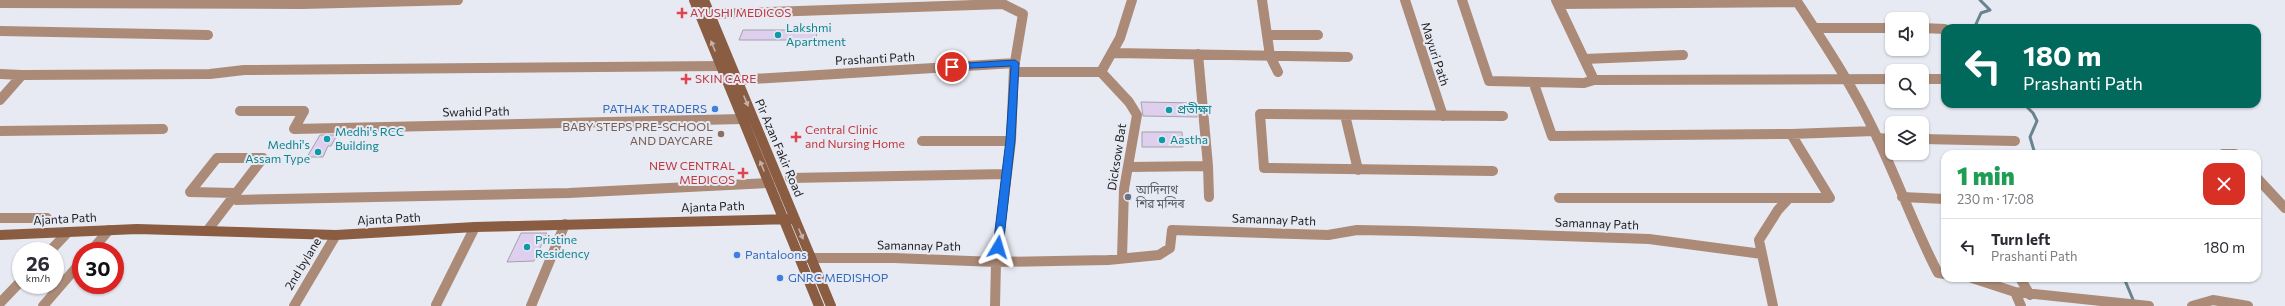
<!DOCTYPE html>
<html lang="en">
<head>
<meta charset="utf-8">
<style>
	body { margin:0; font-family:Commissioner,"Noto Sans Bengali",sans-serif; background:#f2f2f3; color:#2b2b33; height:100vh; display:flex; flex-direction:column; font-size:15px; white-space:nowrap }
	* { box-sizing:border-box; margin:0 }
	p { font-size:13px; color:#7c7c81 }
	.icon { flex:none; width:22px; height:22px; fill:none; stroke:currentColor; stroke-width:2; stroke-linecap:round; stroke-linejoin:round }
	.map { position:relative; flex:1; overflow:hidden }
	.side { position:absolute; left:1941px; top:150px; width:320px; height:132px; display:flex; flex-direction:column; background:#fff; border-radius:12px; box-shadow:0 1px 3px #0004 }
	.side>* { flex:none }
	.guide { position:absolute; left:1941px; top:24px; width:320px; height:84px; border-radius:12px; box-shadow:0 1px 3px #0004; background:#00695c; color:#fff; overflow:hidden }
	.tools { position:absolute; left:1885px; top:12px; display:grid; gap:8px }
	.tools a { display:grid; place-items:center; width:44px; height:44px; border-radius:8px; background:#fff; box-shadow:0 1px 3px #0004; font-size:20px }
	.speed { position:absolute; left:12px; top:242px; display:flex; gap:8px; font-size:20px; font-weight:700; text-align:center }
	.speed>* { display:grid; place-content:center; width:52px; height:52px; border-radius:50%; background:#fff; box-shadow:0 1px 3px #0004; line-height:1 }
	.speed small { font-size:10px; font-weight:400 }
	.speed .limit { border:6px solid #d22; background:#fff; color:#111 }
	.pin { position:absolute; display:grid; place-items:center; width:34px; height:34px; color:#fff; margin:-17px; border:2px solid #fff; border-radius:50%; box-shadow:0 1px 4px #0007 }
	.me { position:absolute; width:44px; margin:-22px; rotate:7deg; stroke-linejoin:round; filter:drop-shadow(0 0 3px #0008) }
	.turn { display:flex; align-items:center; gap:14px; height:84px; padding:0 16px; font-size:18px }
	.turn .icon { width:52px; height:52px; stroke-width:2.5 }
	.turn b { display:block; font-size:28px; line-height:34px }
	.round { display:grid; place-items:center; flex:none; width:42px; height:42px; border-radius:12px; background:#f2f2f3 }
	.overview { display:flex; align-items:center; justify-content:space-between; height:68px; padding:0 16px }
	h1 { font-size:24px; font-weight:800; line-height:30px; color:#1e9e55 }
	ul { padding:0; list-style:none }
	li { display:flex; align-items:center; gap:12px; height:56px; padding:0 16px; border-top:1px solid #e1e1e2 }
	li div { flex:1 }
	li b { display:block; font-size:15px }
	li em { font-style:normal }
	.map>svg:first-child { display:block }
</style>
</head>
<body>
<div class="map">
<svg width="2285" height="306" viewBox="0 0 2285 306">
	<rect width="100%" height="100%" fill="#e8eaf3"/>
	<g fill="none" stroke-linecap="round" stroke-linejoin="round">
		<path stroke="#698390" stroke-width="3" d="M1980,0L1990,10L1981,13L1976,24L1981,28
			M2024,104L2033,113L2037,121L2030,137L2035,154
			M2124,278L2134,302"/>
	</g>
	<path fill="#decfef" stroke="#a5a1a9" d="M743,30H818L815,40H739Z
		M1141,102L1196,103L1197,117L1143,116Z
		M1142,132H1182L1183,147H1142Z
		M320,135H337L331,146H328L323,157H307Z
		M521,233H547L534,261L507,262Z"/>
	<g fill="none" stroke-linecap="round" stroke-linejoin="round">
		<path stroke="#ab8a78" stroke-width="10" d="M1262,0L1270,56L1278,72
			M1405,0L1443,116
			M1462,0L1489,81L1584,83L1594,80L1892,79
			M1556,0L1594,80
			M1796,0C1824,43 1852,85 1874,131C1897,178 1914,227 1938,273L1945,274
			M0,3L302,4L458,0
			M1558,4L1797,2
			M710,14L1003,4L1023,14L1014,68L1011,141L996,262L995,306
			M1815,28H1892
			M1922,28L1945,29
			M0,31L208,35
			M1267,35H1318
			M1114,53L1348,57
			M1584,59L1683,55
			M1014,72H1101
			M1101,72L1129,102L1137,115L1124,189L1122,258
			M1101,72L1120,38L1132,0
			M0,74L22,75
			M1922,79H1945
			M737,80L1015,63
			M1535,87L1552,136L1791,134
			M0,100L22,75L210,74L244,70L721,66
			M240,111H304L294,129L743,119
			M1345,115L1358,170
			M0,131L163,129
			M1877,138L1892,139
			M1922,139L2015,141
			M922,141H1011
			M2223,154H2235
			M1208,166L1209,197
			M1129,167L1208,166L1198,54
			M1493,171L1264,168L1260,114L1503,116
			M790,178L1006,174
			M2257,178L2285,208
			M1902,197L1945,199
			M1559,198H1830L1791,134L1874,131
			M236,200L569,193L769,183
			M0,218H47
			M207,231L263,158H217L190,192L235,193
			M50,251L68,232
			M91,251L109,230
			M801,258H894L996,262L1108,260L1159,255L1170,248L1172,230L1328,235L1357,230L1411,231L1649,239L1762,254
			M1972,278L2015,292L2149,306
			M2020,278L2030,295
			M2015,292L2021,306
			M0,303L21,281
			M436,305L475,227
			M43,306L81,262
			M294,306L336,235
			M531,306L565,224
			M1773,306L1759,240L1778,210L1789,198
			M2192,306L2213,300L2248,306"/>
		<path stroke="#8a5c41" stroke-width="10" d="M694,0L819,306
			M704,0L831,306
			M0,235L137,229L336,235L475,227L795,219"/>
	</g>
	<defs><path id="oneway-solid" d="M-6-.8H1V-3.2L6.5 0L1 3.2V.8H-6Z"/></defs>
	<g fill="#c2b1ac">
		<use href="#oneway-solid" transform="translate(713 46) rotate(-112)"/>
		<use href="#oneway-solid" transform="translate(746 101) rotate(67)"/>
		<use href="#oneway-solid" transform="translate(762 166) rotate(-112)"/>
		<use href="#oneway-solid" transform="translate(801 234) rotate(67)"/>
	</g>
	<path fill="#1a73e8" stroke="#114b97" d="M1015,60L1019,63L1015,140L1003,247L998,251L993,247L1006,140L1011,66L952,69L948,67L952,64Z"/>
	<g fill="#e0444e" stroke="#e8eaf3" stroke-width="1.5">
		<path d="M680 7h4v4h4v4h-4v4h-4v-4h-4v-4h4z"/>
		<path d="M684 73h4v4h4v4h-4v4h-4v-4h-4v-4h4z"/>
		<path d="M794 131h4v4h4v4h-4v4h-4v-4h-4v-4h4z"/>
		<path d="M741 167h4v4h4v4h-4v4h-4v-4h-4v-4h4z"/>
	</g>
	<g fill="#0f9aa8" stroke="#e8eaf3" stroke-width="1.5">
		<circle cx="778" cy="35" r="4"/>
		<circle cx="1169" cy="110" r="4"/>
		<circle cx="327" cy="139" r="4"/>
		<circle cx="1162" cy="140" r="4"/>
		<circle cx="318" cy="152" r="4"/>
		<circle cx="527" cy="247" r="4"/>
	</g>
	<g fill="#3f7fe0" stroke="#e8eaf3" stroke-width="1.5">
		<circle cx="715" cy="109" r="4"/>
		<circle cx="737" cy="255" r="4"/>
		<circle cx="780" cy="278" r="4"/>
	</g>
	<circle fill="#8d6e63" stroke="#e8eaf3" stroke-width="1.5" cx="721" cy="134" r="4"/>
	<circle fill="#6b7280" stroke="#e8eaf3" stroke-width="1.5" cx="1128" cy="197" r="4"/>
	<g text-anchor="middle" stroke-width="4" stroke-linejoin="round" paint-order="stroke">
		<g font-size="12" fill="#be3a42" stroke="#e8eaf3" text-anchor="start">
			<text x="690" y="17">AYUSHI MEDICOS</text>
			<text x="695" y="83">SKIN CARE</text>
			<text x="805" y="134">Central Clinic<tspan x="805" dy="14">and Nursing Home</tspan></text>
			<text x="735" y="170" text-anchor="end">NEW CENTRAL<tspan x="735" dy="14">MEDICOS</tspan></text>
		</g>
		<g font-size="12" fill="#0d838f" stroke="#e8eaf3" text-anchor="start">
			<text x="786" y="32">Lakshmi<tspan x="786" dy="14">Apartment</tspan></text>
			<text x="1177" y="114">প্রতীক্ষা</text>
			<text x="335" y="136">Medhi's RCC<tspan x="335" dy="14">Building</tspan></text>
			<text x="1170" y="144">Aastha</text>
			<text x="310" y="149" text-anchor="end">Medhi's<tspan x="310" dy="14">Assam Type</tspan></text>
			<text x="535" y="244">Pristine<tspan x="535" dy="14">Residency</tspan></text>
		</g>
		<g font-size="12" fill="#1b1c1f" stroke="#e8eaf3">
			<text transform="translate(1435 54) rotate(72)" y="4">Mayuri Path</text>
			<text transform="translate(875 59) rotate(-3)" y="4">Prashanti Path</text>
			<text transform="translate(476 112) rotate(-1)" y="4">Swahid Path</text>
			<text transform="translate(779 148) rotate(67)" y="4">Pir Azan Fakir Road</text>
			<text transform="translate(1117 157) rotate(-81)" y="4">Dicksow Bat</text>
			<text transform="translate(713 207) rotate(-2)" y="4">Ajanta Path</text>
			<text transform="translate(65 219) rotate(-3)" y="4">Ajanta Path</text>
			<text transform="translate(389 219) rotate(-3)" y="4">Ajanta Path</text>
			<text transform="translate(1274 220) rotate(2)" y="4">Samannay Path</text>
			<text transform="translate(1597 224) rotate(2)" y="4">Samannay Path</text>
			<text transform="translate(919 246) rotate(1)" y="4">Samannay Path</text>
			<text transform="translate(303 264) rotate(-59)" y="4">2nd bylane</text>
		</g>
		<g font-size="12" fill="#366cbe" stroke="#e8eaf3" text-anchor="start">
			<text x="707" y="113" text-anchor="end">PATHAK TRADERS</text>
			<text x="745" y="259">Pantaloons</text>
			<text x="788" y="282">GNRC MEDISHOP</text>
		</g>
		<g font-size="12" fill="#785e54" stroke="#e8eaf3" text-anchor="end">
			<text x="713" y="131">BABY STEPS PRE-SCHOOL<tspan x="713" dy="14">AND DAYCARE</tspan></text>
		</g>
		<g font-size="12" fill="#5b616d" stroke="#e8eaf3" text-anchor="start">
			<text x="1136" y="194">আদিনাথ<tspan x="1136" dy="14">শিৱ মন্দিৰ</tspan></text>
		</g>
	</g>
</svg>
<div class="tools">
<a><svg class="icon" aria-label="sound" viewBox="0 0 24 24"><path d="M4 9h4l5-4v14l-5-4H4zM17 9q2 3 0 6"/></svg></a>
<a><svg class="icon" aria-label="search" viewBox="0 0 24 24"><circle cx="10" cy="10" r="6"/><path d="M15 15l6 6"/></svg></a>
<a><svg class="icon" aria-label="layers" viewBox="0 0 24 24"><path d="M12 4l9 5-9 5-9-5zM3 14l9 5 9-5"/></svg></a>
</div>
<div class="speed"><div>26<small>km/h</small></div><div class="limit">30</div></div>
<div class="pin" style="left:952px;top:67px;background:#d93025"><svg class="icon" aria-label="arrive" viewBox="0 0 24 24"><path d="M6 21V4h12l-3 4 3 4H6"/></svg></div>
<svg class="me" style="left:998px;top:247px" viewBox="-20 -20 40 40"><path d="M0-17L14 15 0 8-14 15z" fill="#1a73e8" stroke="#fff" stroke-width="4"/></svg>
<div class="guide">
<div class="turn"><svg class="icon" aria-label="left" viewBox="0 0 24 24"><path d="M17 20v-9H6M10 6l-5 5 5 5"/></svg><div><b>180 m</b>Prashanti Path</div></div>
</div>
<section class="side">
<div class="overview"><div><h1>1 min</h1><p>230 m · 17:08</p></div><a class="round" style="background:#d93025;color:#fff"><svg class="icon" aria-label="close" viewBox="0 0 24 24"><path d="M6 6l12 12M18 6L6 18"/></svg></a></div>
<ul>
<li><svg class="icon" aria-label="left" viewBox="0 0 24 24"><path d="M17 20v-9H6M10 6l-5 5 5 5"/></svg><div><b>Turn left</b><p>Prashanti Path</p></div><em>180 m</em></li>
</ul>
</section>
</div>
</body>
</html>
